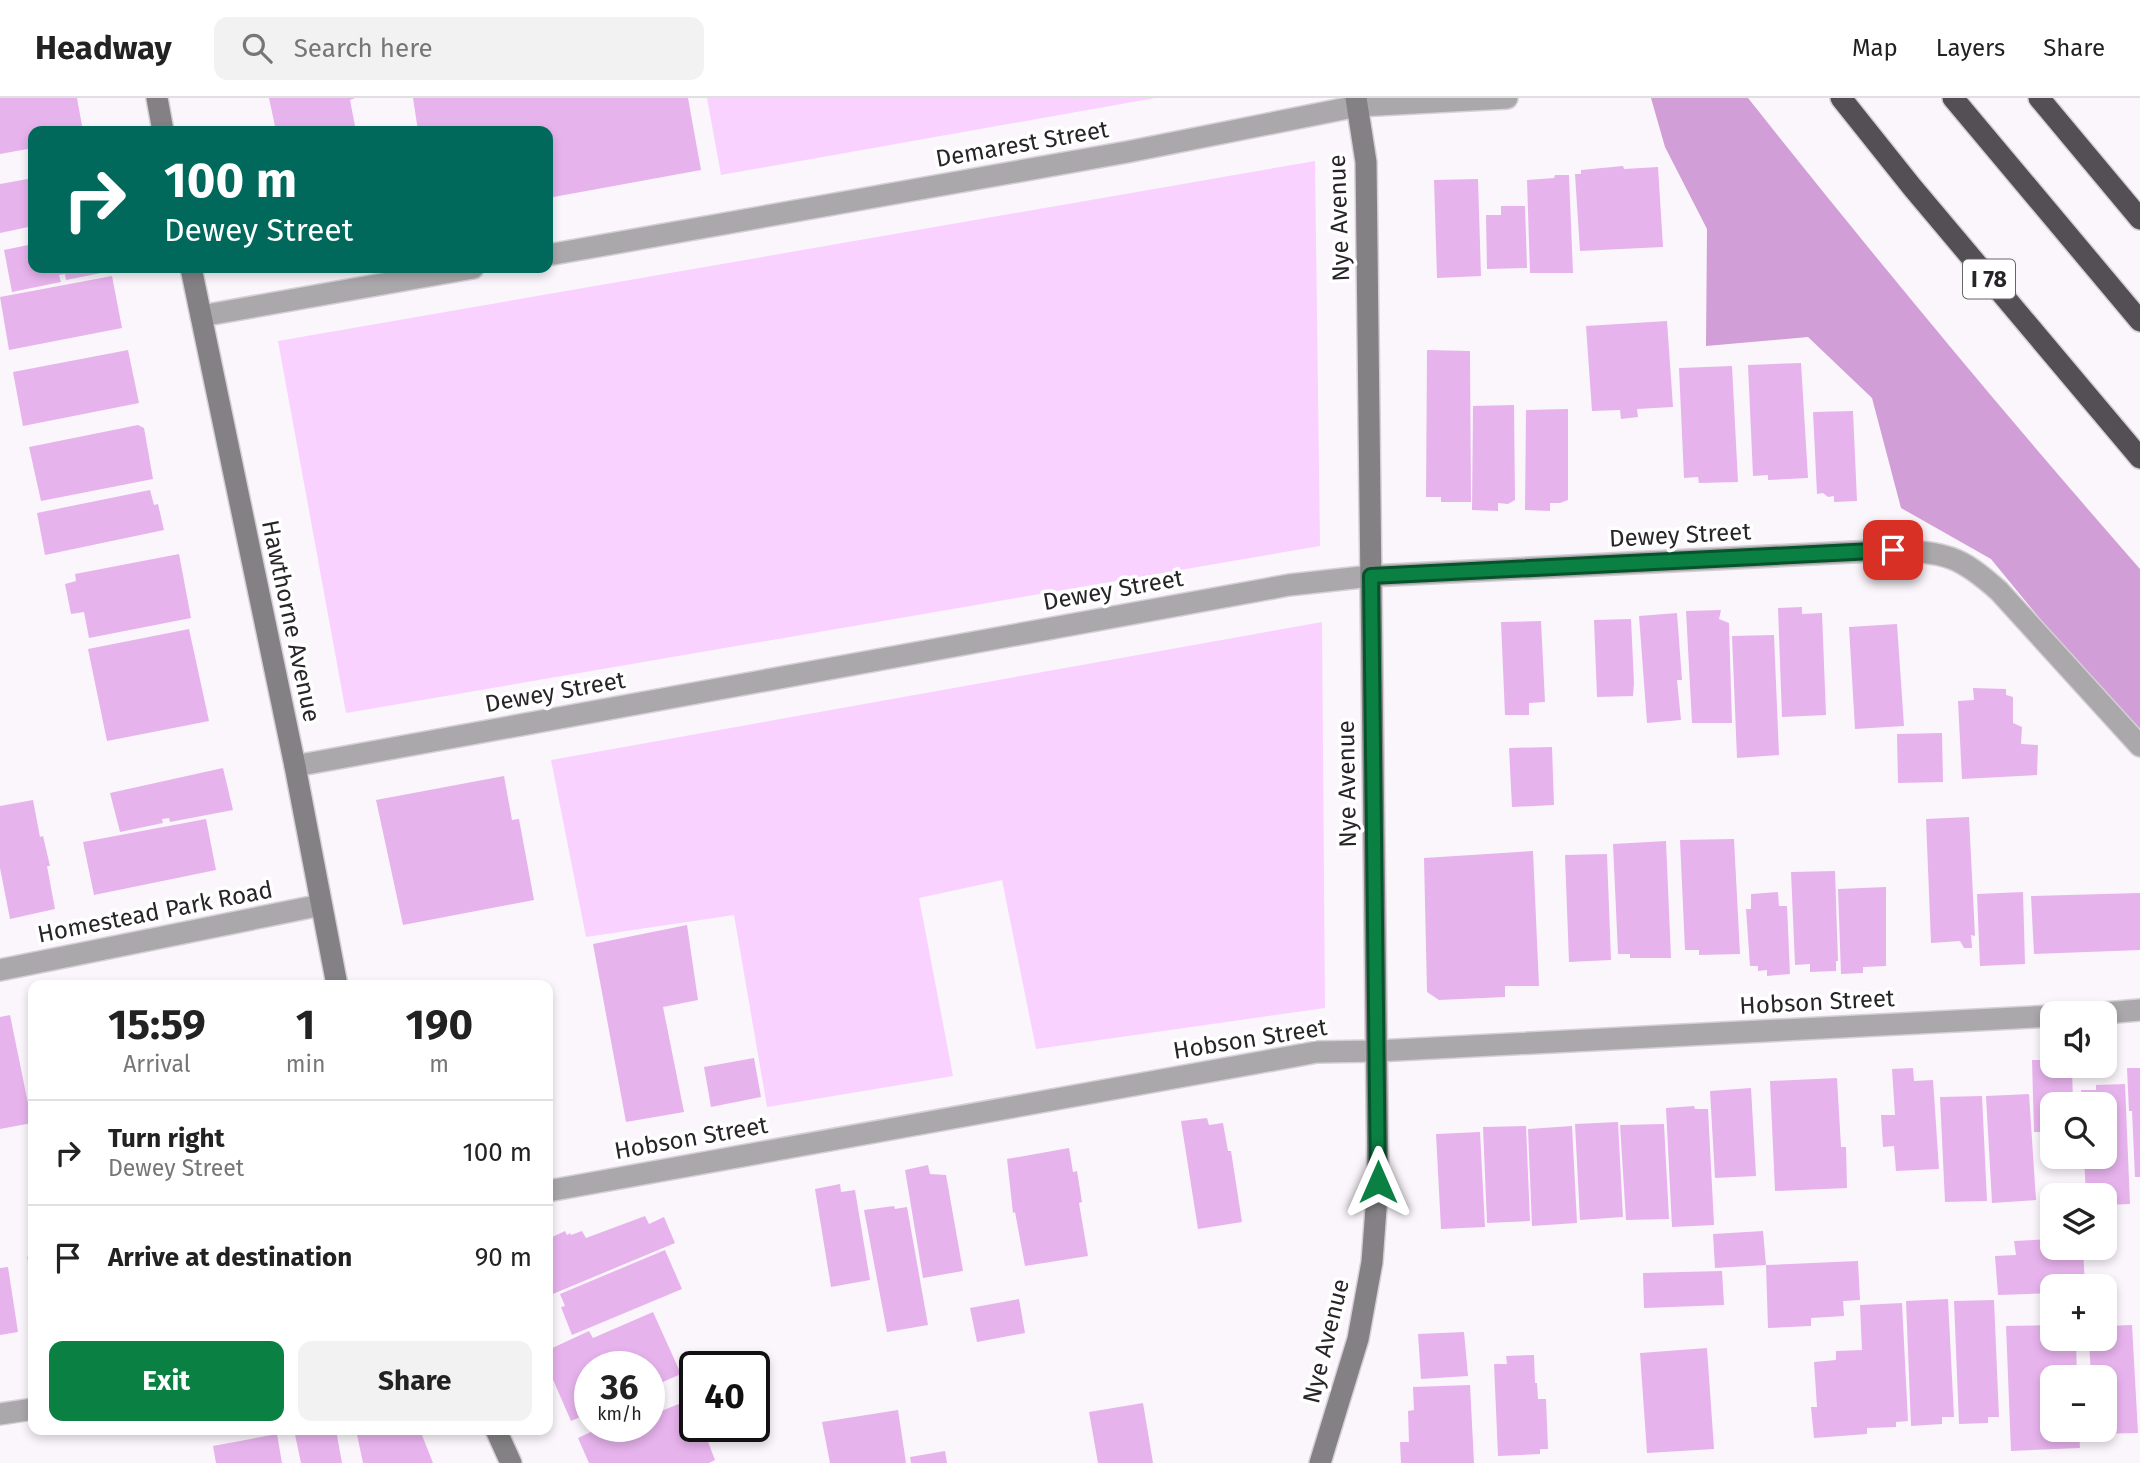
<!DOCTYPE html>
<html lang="en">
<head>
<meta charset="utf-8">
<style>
	body { margin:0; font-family:"Fira Sans",sans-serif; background:#f2f2f2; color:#222; height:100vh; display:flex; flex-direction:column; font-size:26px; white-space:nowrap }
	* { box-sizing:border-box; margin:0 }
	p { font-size:23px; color:#767676 }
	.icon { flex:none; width:38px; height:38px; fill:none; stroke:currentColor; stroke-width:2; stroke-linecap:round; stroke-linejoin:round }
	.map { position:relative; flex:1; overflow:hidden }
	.panel { position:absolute; left:28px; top:882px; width:525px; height:455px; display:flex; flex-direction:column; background:#fff; border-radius:14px; box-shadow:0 4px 10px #0003 }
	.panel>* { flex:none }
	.banner { position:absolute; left:28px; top:28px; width:525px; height:147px; border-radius:14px; box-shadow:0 4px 10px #0003; background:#00695c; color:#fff; overflow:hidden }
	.controls { position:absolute; left:2040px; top:903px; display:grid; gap:14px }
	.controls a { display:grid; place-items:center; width:77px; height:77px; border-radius:14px; background:#fff; box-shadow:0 4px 10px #0003; font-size:35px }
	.speed { position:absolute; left:574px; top:1253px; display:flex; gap:14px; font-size:35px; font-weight:700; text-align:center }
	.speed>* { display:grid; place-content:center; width:91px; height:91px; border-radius:50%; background:#fff; box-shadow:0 4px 10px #0003; line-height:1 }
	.speed small { font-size:18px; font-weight:400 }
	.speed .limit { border:4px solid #111; border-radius:10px; background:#fff; color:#111 }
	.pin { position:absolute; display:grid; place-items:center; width:60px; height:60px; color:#fff; margin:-30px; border-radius:14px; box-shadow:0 4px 10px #0006 }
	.me { position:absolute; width:77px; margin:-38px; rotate:0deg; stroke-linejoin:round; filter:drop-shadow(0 0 5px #0008) }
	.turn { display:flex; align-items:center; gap:24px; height:147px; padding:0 21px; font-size:32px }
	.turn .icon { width:91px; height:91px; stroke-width:2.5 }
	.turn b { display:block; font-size:49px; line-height:60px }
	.eta { display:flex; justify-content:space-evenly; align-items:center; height:119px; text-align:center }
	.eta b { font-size:42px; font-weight:700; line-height:49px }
	.cta { display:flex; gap:14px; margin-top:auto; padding:14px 21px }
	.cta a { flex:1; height:80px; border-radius:14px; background:#0b8043; color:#fff; font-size:28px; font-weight:700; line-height:80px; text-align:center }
	.cta a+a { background:#f2f2f2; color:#222 }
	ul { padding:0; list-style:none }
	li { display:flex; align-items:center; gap:21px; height:105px; padding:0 21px; border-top:2px solid #e0e0e0 }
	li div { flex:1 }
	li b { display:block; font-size:26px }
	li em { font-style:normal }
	header { display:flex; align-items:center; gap:42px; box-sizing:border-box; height:98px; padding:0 35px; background:#fff; border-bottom:2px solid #e0e0e0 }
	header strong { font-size:33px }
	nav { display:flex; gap:38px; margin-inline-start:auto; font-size:24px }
	.search { width:490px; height:63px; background:#f2f2f2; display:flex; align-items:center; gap:18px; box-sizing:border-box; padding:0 24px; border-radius:14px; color:#767676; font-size:26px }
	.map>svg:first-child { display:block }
</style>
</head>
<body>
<header>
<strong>Headway</strong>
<div class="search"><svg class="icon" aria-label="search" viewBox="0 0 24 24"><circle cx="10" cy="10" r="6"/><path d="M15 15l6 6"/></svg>Search here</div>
<nav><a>Map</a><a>Layers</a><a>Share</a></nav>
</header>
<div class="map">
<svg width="2140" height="1365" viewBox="0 0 2140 1365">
	<rect width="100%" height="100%" fill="#fbf6fc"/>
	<path fill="#fad2ff" d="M707,0H1155L721,77Z
		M1315,63L1320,448L346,615L278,243Z
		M1322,524L1325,910L1036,951L1002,782L919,800L953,978L767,1009L734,817L586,839L551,662Z"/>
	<path fill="#d19ed7" d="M1651,0H1748C1875,160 2005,317 2140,471V643L1991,461L1901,410L1872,300L1808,239L1706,248L1707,131L1665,49Z"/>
	<path fill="#e7b3ed" d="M0,0H77L83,33H33V50L0,56Z
		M269,0H355L350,2L356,33H276Z
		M413,0H688L701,72L548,100V33H418Z
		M1623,68L1624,71L1658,69L1663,149L1580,153L1575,76H1581V72Z
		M1555,77H1569L1573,175H1530L1527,82L1554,80Z
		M33,80V128L0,135V86Z
		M1478,81L1481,178L1437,180L1434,82Z
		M1501,108H1525L1527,170L1487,171L1486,117H1501Z
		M33,146V170L121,171L66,182L65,176L59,177L61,184L12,194L4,152Z
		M112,178L122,230L9,252L0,199Z
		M1667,223L1673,309L1637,311L1638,319L1621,321L1620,312L1592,313L1586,228Z
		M128,252L139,305L23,328L13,274Z
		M1427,252L1470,253L1471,404H1441V399H1426Z
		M1801,265L1808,380L1768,382V377L1753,378L1748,267Z
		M1732,268L1738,384L1699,385L1698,379L1684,380L1679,270Z
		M1514,307L1515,402L1508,406L1498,405V413L1472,412L1473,308Z
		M1568,311V402L1560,405H1550V413L1525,412L1526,312Z
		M1853,313L1857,403L1834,404V398L1828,399L1823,395L1817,396L1813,314Z
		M138,327L144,330L153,381L41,403L29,349Z
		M150,392L154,407L158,406L164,432L45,457L37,415Z
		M179,456L191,520L89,540L84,514L71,516L65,486L76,483L75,476Z
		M1802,509V516L1822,515L1826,617L1782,619L1778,510Z
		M1721,512L1719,521L1729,525L1732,625H1692L1686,513Z
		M1677,515L1682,582H1677L1681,622L1647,625L1639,518Z
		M1631,521L1634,585L1633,598L1597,599L1594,522Z
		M1541,523L1545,604L1529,605V617H1505L1501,524Z
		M1897,526L1904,628L1855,631L1849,529Z
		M189,531L209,623L107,643L88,551Z
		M1774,537L1779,657L1737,660L1732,538Z
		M1973,590L2006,591V597L2013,599V625L2022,629L2021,646L2038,647L2037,677L1962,681L1958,603L1974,602Z
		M1942,635L1943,684L1898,685L1897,636Z
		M1552,649L1554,707L1512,709L1509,650Z
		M223,670L233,712L170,724L169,720L162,721L163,725L120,734L110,695Z
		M504,678L512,722L519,721L534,802L403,827L376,702Z
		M33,702L40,739L43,738L50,768H47L55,811L10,821L0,770V708Z
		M1969,719L1975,838L1971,837L1972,850H1964L1960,843L1931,845L1926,721Z
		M206,721L216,772L94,797L83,744Z
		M1734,741L1740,856L1699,857V852H1685L1680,742Z
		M1666,743L1671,860H1630V856H1618L1613,746Z
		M1533,753L1539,888H1505V899L1439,902L1427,894L1424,760Z
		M1607,756L1611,862L1569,864L1565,757Z
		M1835,773L1838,863H1836V873L1810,874V866L1795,867L1791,774Z
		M1886,789V868L1863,869V875L1841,876L1838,791Z
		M1778,794L1779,808H1787L1790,876L1767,878V872L1758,873V868H1750L1746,811H1751V796Z
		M2023,794L2025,866L1980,868L1977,796Z
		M2140,795V852L2034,856L2031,798Z
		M687,827L698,902L663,909L684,1014L626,1024L593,846Z
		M10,917L32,1025L0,1031V919Z
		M754,960L761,999L711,1009L704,969Z
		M2032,962H2052V970L2072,969L2073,1006H2053V1034H2034Z
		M1913,970L1914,983L1933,982L1939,1071L1896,1073L1894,1048L1883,1049L1881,1017H1895L1892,971Z
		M2127,970H2140V1079H2135L2132,1013H2129Z
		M1837,980L1841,1049H1846L1847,1090L1775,1093L1770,983Z
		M2125,986L2130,1106L2105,1107V1097H2086L2084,1059H2105V1006H2082L2081,992H2096V987Z
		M1751,990L1756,1078L1715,1080L1710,993Z
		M2029,996L2036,1102L1992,1105L1986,998Z
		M1982,998L1987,1103L1945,1104L1940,999Z
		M1694,1008L1695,1011H1708L1714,1127L1672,1129L1666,1010Z
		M1207,1020L1209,1027L1223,1025L1228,1053H1231L1242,1124L1198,1131L1181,1023Z
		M1618,1024L1623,1119L1580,1122L1575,1026Z
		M1664,1026L1669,1121L1626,1122L1620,1027Z
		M1526,1028L1530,1123L1487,1125L1483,1029Z
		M1572,1028L1577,1125L1532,1128L1528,1031Z
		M1480,1034L1485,1129L1441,1131L1436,1036Z
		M1069,1050L1073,1074L1077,1073L1082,1104L1079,1105L1088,1158L1025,1168L1015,1114L1013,1115L1007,1061Z
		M928,1067L930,1076L946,1077L963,1173L923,1180L905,1072Z
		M840,1086L841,1094L855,1092L870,1182L831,1189L815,1091Z
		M894,1108L895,1111L907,1109L928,1227L887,1234L864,1112Z
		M645,1118L649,1126L664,1119L675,1145L548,1198V1141L565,1133L567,1137L570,1135L571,1137L582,1133L586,1140Z
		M1763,1133L1766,1167L1715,1170L1713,1136Z
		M2053,1141V1150H2083L2085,1188H2053V1195L1998,1197L1995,1158L2016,1157L2014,1143Z
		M665,1152L682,1191L572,1237L561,1209L565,1208L560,1196Z
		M33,1158V1178H32L27,1159Z
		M1858,1163L1860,1202L1843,1203L1844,1218L1811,1220V1228L1768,1230L1766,1167Z
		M8,1169L18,1234L0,1237V1170Z
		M1722,1173L1724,1207L1644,1210L1643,1175Z
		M1019,1201L1025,1235L977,1244L970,1210Z
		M1948,1201L1954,1319H1942V1326L1911,1328L1906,1203Z
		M1994,1202L1999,1319H1988V1325L1959,1326L1954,1203Z
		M1902,1205L1908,1323L1896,1324V1329L1867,1330V1336L1814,1340L1811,1309H1817L1814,1264L1836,1262V1253L1862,1252L1860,1207Z
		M653,1214L681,1276L649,1290V1269H590V1315L571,1323L548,1270V1252L589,1233L593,1240Z
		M2053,1227V1241H2076L2077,1279H2053V1332H2079L2080,1350L2011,1353L2006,1228Z
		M2132,1227L2138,1335L2094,1336V1332H2105V1279H2091L2089,1241H2105V1228Z
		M1464,1234L1468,1278L1421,1281L1418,1236Z
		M1707,1250L1714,1351L1647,1355L1640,1255Z
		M1534,1257L1535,1285H1537L1538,1301H1546L1548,1351H1540V1356L1498,1358L1494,1266H1507L1506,1258Z
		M1470,1287L1474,1365H1401L1400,1344H1409L1408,1313L1414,1312L1413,1289Z
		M691,1301L695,1311V1328H702L715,1362L709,1365H589L578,1340L603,1328H649V1318Z
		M1143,1305L1153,1365H1098L1089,1314Z
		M898,1312L906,1365H830L822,1324Z
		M294,1332H336L342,1365H301Z
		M356,1332H420L433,1365H363Z
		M277,1336L282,1365H216L213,1348Z
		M945,1353L947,1365H911L910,1359Z"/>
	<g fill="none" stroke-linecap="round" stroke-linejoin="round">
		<g stroke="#d5d0d6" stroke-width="24">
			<path id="street" d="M548,157L1127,54L1358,8L1507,0
				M201,218L473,170
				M295,668L1289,487L1371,478L1893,452C1946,455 1959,457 1999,493L2140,648
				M0,872L321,807
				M2105,915L2140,912
				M548,1093L1317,954L1377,953L2053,918
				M0,1316L33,1311"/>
		</g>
		<g stroke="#d5d0d6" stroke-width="24">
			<path id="secondary" d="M157,0L163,33
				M191,170L295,668L337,887
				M496,1332L511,1365
				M1320,1365L1358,1241L1372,1164L1378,1084L1366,64L1356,0"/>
		</g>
		<g stroke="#d5d0d6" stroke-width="24">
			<path id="highway" d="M1841,0L1912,89L2140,360
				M1953,0L2140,223
				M2039,0L2140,121"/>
		</g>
		<use href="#street" stroke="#aaa8aa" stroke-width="21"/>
		<use href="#secondary" stroke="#848185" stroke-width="21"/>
		<use href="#highway" stroke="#534f54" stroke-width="21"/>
	</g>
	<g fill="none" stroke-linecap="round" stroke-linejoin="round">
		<g stroke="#07532c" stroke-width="18">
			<path id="route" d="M1378,1084L1371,478L1893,452"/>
		</g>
		<use href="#route" stroke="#0b8043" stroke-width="12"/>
	</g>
	<g text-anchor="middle" stroke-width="7" stroke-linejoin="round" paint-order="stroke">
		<rect fill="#fff" stroke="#686668" stroke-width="2" x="1963" y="161.5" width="52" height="39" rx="5"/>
		<g font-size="23" font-weight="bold" fill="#272527">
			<text x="1989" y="189">I 78</text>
		</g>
		<g font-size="24" fill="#272527" stroke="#fff">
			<text transform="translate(1022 46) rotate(-10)" y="8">Demarest Street</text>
			<text transform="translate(1339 120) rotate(-92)" y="8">Nye Avenue</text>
			<text transform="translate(1680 437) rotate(-3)" y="8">Dewey Street</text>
			<text transform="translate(1113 492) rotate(-10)" y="8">Dewey Street</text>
			<text transform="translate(291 523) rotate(78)" y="8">Hawthorne Avenue</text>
			<text transform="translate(555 594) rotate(-10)" y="8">Dewey Street</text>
			<text transform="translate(1347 686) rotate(-91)" y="8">Nye Avenue</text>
			<text transform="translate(155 814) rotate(-11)" y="8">Homestead Park Road</text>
			<text transform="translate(1817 904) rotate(-3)" y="8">Hobson Street</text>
			<text transform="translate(1250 941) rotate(-9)" y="8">Hobson Street</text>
			<text transform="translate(691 1040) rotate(-10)" y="8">Hobson Street</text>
			<text transform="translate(1326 1243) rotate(-76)" y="8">Nye Avenue</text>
		</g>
	</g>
</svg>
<div class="controls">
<a><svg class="icon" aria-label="sound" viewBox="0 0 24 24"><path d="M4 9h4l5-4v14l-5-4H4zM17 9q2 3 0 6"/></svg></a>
<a><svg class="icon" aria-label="search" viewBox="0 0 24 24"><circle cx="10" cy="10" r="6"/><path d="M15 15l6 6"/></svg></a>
<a><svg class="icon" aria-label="layers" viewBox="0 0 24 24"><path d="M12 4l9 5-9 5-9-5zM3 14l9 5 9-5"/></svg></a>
<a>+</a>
<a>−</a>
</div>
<div class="speed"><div>36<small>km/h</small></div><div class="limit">40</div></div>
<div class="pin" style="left:1893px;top:452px;background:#d93025"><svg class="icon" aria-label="arrive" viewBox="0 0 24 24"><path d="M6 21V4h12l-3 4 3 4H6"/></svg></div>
<svg class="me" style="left:1378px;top:1084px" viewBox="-20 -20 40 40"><path d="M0-17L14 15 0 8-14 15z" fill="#0b8043" stroke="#fff" stroke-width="4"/></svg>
<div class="banner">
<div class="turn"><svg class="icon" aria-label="right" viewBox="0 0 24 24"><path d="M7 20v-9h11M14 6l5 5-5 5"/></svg><div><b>100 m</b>Dewey Street</div></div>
</div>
<section class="panel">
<div class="eta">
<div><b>15:59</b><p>Arrival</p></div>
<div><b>1</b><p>min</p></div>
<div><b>190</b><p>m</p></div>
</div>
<ul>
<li><svg class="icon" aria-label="right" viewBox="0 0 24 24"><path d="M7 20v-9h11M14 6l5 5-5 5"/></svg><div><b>Turn right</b><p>Dewey Street</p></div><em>100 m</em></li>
<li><svg class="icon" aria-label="arrive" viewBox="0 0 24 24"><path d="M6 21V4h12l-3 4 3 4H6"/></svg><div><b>Arrive at destination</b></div><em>90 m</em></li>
</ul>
<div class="cta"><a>Exit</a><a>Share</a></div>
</section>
</div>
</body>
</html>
